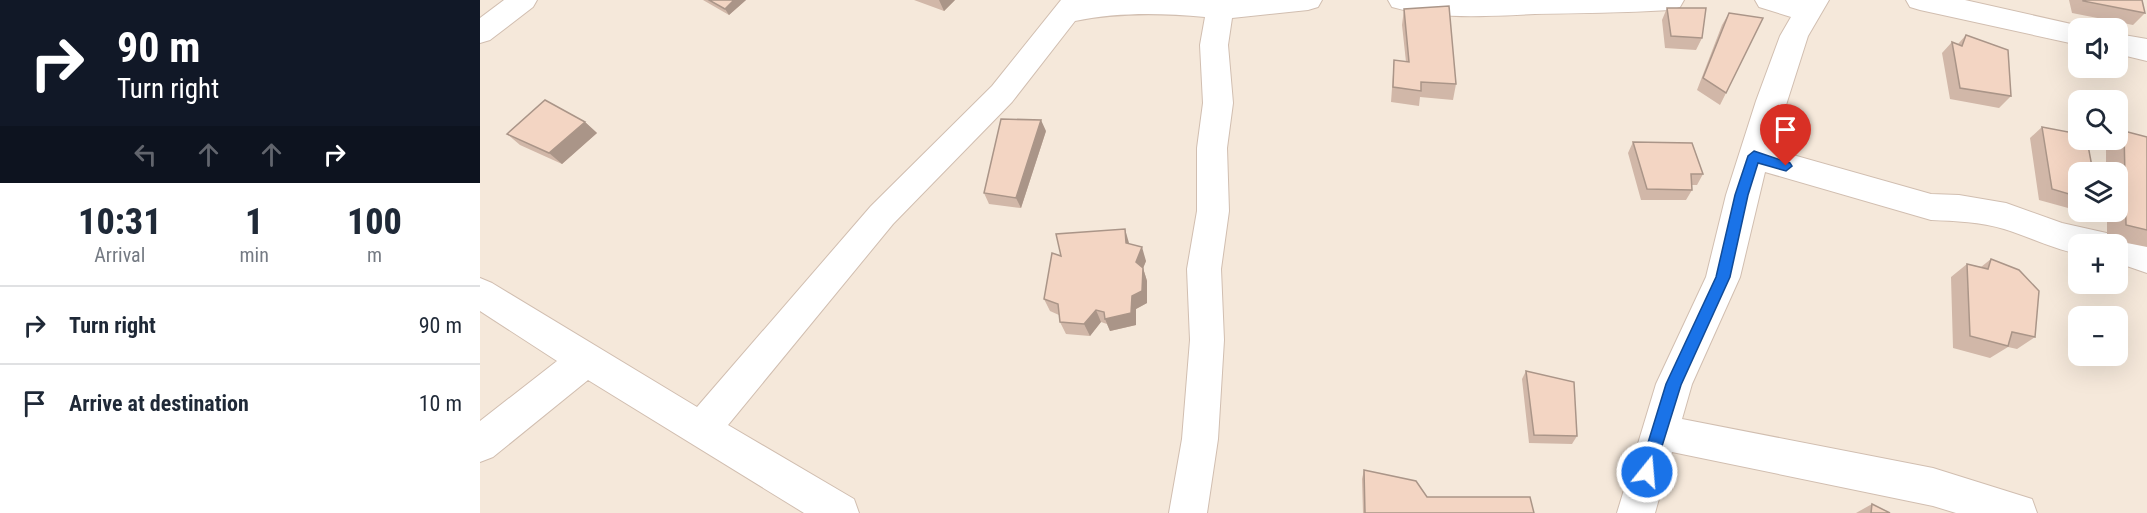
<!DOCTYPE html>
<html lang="en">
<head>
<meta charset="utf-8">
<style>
	body { margin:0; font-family:"Roboto Condensed",sans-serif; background:#f6f6f7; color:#1f2937; height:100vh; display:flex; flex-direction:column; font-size:22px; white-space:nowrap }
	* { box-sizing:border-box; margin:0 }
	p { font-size:20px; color:#747a83 }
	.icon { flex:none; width:33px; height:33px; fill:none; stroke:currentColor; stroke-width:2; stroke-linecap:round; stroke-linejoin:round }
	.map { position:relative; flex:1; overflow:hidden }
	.drawer { display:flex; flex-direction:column; background:#fff; width:480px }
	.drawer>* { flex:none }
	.banner { background:#111827; color:#fff; overflow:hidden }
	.tools { position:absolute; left:1588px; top:18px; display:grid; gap:12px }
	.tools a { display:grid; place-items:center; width:60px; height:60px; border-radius:12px; background:#fff; box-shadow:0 6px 24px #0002; font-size:30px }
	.pin { position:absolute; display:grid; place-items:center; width:51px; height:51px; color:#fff; margin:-62px -26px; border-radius:50% 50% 50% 0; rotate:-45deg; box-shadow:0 0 6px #0007 }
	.pin .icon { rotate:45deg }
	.me { position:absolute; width:66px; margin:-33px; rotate:17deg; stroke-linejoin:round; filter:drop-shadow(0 0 4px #0008) }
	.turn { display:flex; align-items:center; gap:21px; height:126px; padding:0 18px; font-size:27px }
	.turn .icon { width:78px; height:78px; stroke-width:2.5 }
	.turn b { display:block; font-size:42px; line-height:51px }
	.lanes { display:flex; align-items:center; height:57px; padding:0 18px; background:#0003; justify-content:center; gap:30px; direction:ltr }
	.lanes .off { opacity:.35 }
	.eta { display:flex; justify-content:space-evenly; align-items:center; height:102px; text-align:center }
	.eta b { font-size:36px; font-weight:800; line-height:42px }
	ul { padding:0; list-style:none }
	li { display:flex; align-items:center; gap:18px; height:78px; padding:0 18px; border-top:2px solid #e0e1e3 }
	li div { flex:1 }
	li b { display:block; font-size:22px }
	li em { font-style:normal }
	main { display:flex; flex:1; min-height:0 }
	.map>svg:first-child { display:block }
</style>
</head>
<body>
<main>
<section class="drawer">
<div class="banner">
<div class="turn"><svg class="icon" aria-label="right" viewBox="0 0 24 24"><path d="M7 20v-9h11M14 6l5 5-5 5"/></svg><div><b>90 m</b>Turn right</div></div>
<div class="lanes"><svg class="icon off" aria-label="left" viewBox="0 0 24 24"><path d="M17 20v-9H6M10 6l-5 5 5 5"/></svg><svg class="icon off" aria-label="ahead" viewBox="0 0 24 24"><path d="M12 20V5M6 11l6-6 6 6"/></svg><svg class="icon off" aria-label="ahead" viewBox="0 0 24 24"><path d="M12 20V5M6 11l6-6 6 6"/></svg><svg class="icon" aria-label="right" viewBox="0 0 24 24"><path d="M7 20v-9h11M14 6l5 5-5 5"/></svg></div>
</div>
<div class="eta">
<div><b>10:31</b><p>Arrival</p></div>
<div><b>1</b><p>min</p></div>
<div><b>100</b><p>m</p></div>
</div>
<ul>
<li><svg class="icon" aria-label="right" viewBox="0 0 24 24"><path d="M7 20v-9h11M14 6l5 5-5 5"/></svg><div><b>Turn right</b></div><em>90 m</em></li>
<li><svg class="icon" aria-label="arrive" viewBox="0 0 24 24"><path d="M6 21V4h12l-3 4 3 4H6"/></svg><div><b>Arrive at destination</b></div><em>10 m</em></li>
</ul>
</section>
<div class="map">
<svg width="1667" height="513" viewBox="0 0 1667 513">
	<rect width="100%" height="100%" fill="#fdf6ec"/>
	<path fill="#f5e8da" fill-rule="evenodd" d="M0,0H1667V513H0ZM1599,28H1638V68H1599ZM1599,100H1638V140H1599ZM1599,172H1638V212H1599ZM1599,244H1638V284H1599ZM1599,316H1638V356H1599Z"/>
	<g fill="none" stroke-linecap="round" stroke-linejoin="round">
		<g stroke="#d1beb0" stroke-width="2">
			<path id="minor" d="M24,0H57L53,7L10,40L0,43V18Z
				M581,0H842L838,7L828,10L752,18L748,45L753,103L747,148L749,211L741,269L744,340L738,439L727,513H689L702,439L710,340L707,269L717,211V148L723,103L720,45L725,17C681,13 638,12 595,21L532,102L413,224L248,425L374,499L379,513H324L108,380L13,457L0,462V421L77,361L0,311V278L12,283L217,407L391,206L512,86Z
				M908,0H1204L1200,7L1190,10C1145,13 1100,13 1055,14C1008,16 958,20 912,7Z
				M1275,0H1349L1328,36L1292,149L1451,194L1479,195L1526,203L1582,223L1631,234L1632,237L1638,235L1667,245V273L1638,263V244H1599V254C1573,249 1550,237 1524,229C1501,222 1475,221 1451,220L1285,172L1260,277L1212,384L1202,419L1453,468L1552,499L1557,513H1476L1453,506L1192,452L1175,513H1137L1176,384L1226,277L1246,195L1276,101L1300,36L1311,17L1279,7Z
				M1426,0H1485L1609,28H1599V45L1440,10L1430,7Z
				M1638,34L1667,39V61L1638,54Z"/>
		</g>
		<use href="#minor" fill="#fff" fill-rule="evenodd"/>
	</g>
	<path fill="#d1b7a8" d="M223,0H266L249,15Z
		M434,0H475L464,11Z
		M1589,0H1662L1665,13L1653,25L1592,13Z
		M1187,8L1222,38L1216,50L1185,48L1182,20Z
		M924,9L976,84L973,100L940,97L939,106L911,102L914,60L926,62L922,25Z
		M1249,13L1246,93L1240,105L1217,90L1242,25Z
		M1486,35L1531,96L1519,108L1470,99L1462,53L1472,42L1478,44Z
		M105,122L117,133L82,164L40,145L27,134Z
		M1562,127L1599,172V211L1559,200L1550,138Z
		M566,131L541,208L509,204L504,193Z
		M1644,131L1667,137V247L1627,239V212H1638V172H1626V146L1634,140H1638V136Z
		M1153,142L1223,174L1217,185H1212V190L1206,200H1161L1148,153Z
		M649,244L666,261L663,268L667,281V303L656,309V325L630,331L627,324L621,322L610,336L586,334L580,322L579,315L570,311L564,299L581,256Z
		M1511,259L1555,337L1537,349L1528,347L1510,358L1473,348L1471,277L1487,264L1501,267Z
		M1046,371L1097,436L1092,444L1049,443L1042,379Z
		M884,470L947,497L1054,513H883L882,479Z
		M1392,504L1410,513H1376Z"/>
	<path fill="#aa9588" d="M254,0H266L249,15L245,9Z
		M459,0H475L464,11Z
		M561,120L566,131L541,208L536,198Z
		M105,122L117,133L82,164L69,153Z
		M645,229L649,243L651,256L646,243Z
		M662,247L666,261L660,276L656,262Z
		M663,268L667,281V303L656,309V325L630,331L625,319L652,296Z
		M616,310L621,322L610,336L604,324Z"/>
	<path fill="#f3d5c3" stroke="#aa9588" stroke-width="1.5" d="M229,0H254L245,9Z
		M1603,0H1662L1665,13L1603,1Z
		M969,6L976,84L941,82V91L913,87L914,60L929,62L924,9Z
		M1187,8H1226L1222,38L1191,36Z
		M1249,13L1283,18L1246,93L1223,78Z
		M1486,35L1528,50L1531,96L1480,88L1472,42L1482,46Z
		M65,100L105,122L69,153L27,134Z
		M521,119L561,120L536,198L504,193Z
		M1562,127L1599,134V140H1607L1613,172H1599V197L1572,189Z
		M1644,131L1667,137V230L1646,225Z
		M1153,142L1212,143L1223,174H1211L1212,190L1167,189Z
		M645,229L646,243L662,247L656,262L663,268L662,291L652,296L651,313L625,319L624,312L616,310L604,324L580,322L578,304L564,299L572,253L581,256L576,234Z
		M1511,259L1539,270L1559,291L1555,337L1532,332L1528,346L1490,336L1487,264L1508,269Z
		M1046,371L1094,382L1097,436L1054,435Z
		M884,470L936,481L947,497H1050L1054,513H885Z
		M1392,504L1410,513H1391Z"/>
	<path fill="#1a73e8" stroke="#114b97" stroke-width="1.5" d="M1274,151L1310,163L1312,166L1306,171L1278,163L1268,195L1250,277L1201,385L1174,472L1172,478L1167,480L1161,478L1159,472L1186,384L1236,277L1255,195L1268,156Z"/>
</svg>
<div class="tools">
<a><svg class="icon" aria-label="sound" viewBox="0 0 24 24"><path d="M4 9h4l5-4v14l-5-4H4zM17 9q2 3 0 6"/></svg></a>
<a><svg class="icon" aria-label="search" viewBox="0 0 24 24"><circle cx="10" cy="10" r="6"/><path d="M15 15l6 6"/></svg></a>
<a><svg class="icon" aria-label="layers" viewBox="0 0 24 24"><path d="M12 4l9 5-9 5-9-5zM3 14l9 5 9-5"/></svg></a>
<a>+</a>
<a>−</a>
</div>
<div class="pin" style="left:1306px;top:166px;background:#d93025"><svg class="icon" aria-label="arrive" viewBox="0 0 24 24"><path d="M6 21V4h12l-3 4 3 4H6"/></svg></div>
<svg class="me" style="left:1167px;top:472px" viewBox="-20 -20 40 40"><circle r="17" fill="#1a73e8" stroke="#fff" stroke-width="3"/><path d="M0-11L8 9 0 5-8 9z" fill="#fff"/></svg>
</div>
</main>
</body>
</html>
